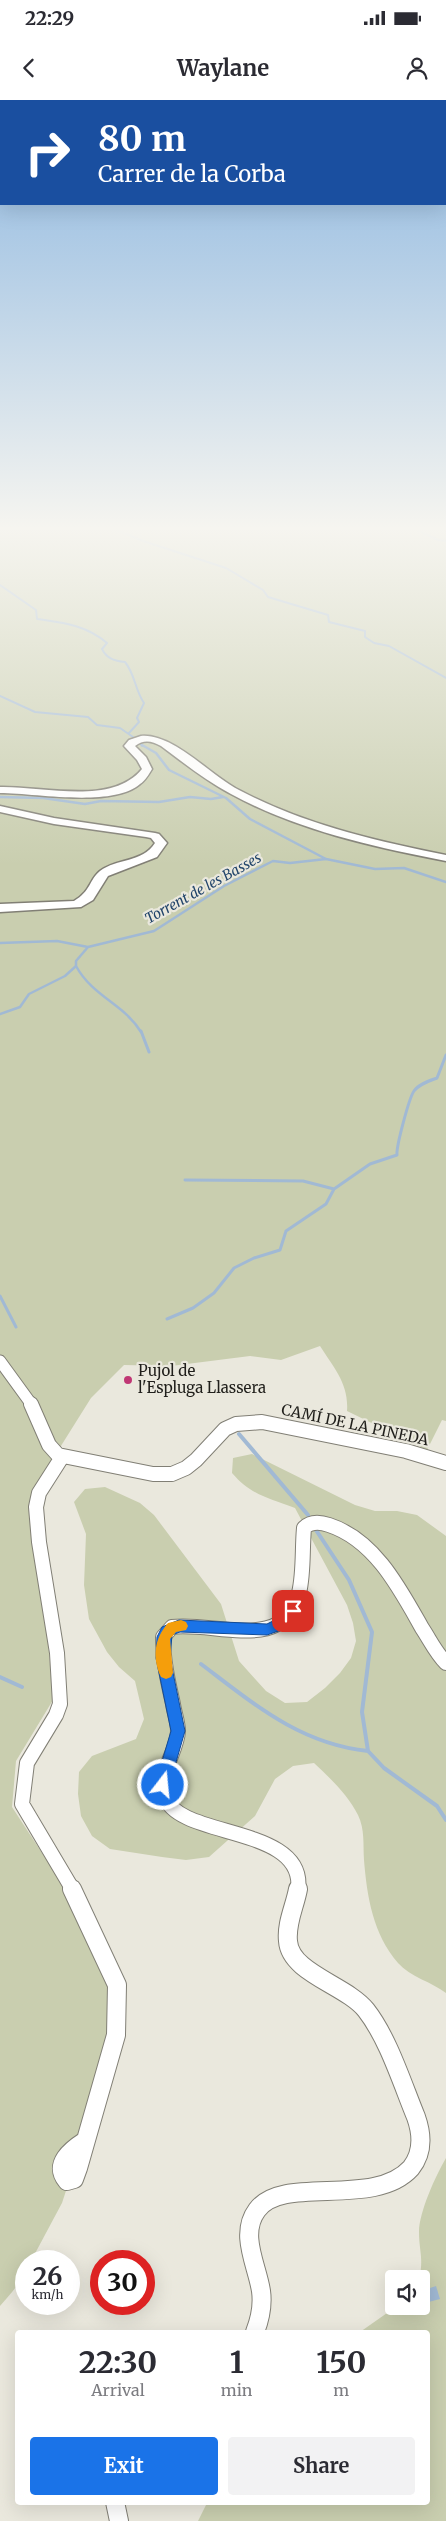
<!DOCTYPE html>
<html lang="en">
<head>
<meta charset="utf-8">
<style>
	body { margin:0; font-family:Merriweather,serif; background:#f2f2f3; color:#2b2b33; height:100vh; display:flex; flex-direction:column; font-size:19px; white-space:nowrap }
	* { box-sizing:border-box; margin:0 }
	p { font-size:16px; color:#7c7c81 }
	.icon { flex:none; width:28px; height:28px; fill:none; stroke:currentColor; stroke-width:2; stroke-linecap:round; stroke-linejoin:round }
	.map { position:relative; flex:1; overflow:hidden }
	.sheet { position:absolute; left:15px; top:2230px; width:415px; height:175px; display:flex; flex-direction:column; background:#fff; border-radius:5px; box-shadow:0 5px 20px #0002 }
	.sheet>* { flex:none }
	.top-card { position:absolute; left:0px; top:0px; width:446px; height:105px; box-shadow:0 5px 20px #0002; background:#1a4fa0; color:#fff; overflow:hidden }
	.fabs { position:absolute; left:385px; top:2170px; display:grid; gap:10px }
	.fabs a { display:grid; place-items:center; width:45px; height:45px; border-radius:5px; background:#fff; box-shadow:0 5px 20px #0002; font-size:25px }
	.speed { position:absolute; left:15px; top:2150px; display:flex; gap:10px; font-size:25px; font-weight:700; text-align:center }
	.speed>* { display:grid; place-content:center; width:65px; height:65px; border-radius:50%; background:#fff; box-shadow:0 5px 20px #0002; line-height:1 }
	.speed small { font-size:12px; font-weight:400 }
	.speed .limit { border:8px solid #d22; background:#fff; color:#111 }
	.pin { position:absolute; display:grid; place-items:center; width:42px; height:42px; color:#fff; margin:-21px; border-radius:10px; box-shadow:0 2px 8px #0006 }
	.me { position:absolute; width:55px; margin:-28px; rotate:16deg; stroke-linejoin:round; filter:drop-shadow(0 0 4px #0008) }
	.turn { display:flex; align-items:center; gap:18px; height:105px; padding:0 15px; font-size:22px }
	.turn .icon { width:65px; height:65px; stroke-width:2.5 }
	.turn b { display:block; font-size:35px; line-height:42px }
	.eta { display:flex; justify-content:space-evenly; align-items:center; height:85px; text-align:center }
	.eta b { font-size:30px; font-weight:700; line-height:35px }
	.button { display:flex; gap:10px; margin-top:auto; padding:10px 15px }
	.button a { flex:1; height:58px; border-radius:5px; background:#1a73e8; color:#fff; font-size:20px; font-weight:700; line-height:58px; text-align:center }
	.button a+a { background:#f2f2f3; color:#2b2b33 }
	.status { display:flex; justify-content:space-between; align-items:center; height:35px; padding:0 25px; background:#fff; direction:ltr }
	.status svg { height:14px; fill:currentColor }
	header { display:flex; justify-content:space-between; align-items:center; height:65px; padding:0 15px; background:#fff; font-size:22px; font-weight:700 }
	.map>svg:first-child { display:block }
</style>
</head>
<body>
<div class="status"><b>22:29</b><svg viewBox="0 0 49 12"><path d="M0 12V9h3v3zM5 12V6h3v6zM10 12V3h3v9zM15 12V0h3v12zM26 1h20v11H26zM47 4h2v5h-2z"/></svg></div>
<header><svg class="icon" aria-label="back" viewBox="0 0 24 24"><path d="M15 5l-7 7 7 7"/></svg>Waylane<svg class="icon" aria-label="person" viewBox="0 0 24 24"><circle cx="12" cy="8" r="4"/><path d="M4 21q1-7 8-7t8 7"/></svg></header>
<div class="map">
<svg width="446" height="2421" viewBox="0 0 446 2421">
	<rect width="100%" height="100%" fill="#eae8dd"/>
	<path fill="#c9ceaf" d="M0,426H446V1321L442,1320L427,1350L347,1311C349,1284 334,1268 320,1246L281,1260L250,1256L171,1266L124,1265L91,1298L54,1357L36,1398L53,1600L16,1661L12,1707L57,1776L113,1884L106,1968L62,2103L31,2161H26C26,2179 11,2193 0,2206Z
		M252,1354L355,1405L375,1411H397L417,1415L446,1436V1893C432,1882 410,1877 398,1863C373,1834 367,1797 364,1760C363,1744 365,1730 358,1715C348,1695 330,1678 314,1663L293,1666L275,1679L255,1716L209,1757L186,1760L162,1757L110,1749L92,1736L81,1716L78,1694L79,1672L92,1656L136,1639L144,1619L135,1581L119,1567L107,1552L89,1519L84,1485L86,1434L74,1402L85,1389L105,1387L140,1403L154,1415L221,1504L239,1561L266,1591L285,1603L307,1602L325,1588L340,1573L351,1558L356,1541L353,1523L347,1505L295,1408C268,1398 251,1395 232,1373L233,1358Z
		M446,2058V2421H198L207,2403L428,2402V2232H360L397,2206H421V2179H419C424,2159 419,2151 419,2132C419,2112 436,2075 446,2058Z"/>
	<path fill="#a1b9d4" d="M436,2186L440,2199L421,2204V2191Z"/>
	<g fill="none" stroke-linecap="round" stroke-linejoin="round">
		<path stroke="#a1b9d4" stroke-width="2" d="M113,426L119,431L143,441L226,468L263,490L268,497L328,515L329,522L365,531V537L374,543L389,546L446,578
			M409,426L438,440L446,441
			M0,485L36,510L37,519C64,523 86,525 107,543L102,549C107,559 115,561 125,562C135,574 135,590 144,603L137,618L139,622L129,633
			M0,596L35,612L88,617L97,625L120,628L133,637
			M140,643L142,646"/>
		<path stroke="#a1b9d4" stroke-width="2.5" d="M142,645L156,653L169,670L226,698L250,719L326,759L375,769L404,768L446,782
			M0,697L43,698L85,704L101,701L159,702L190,697L211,699L223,697
			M0,843L57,841L88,847
			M76,866C93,897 124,904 141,932
			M0,914L20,907L29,894L65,876L76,866V861L88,847L154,831L224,786L273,761L290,763L326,759"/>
		<path stroke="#a1b9d4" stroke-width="3" d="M141,931L149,952
			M185,1080L303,1081L334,1089L370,1064L397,1055C396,1047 409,998 414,991C419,984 429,981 437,978L446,955
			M0,1196L16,1227
			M167,1219L193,1208L214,1193L234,1168L254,1158L280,1150L286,1131L326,1104L334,1089"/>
		<path stroke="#a1b9d4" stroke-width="4" d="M239,1334L308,1415
			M316,1430L349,1480L372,1532L362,1612L368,1651L384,1668L437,1706L446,1720
			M201,1564C254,1604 300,1644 368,1651
			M0,1577L22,1587"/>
		<g stroke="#817f75" stroke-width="13">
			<path id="street-far2" d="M0,1261L32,1305"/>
		</g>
		<g stroke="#817f75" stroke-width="16">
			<path id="street-far1" d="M31,1304L49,1345L58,1355L153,1374H172L186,1368L196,1360L225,1329L236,1324L262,1322L406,1351L446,1363
				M62,1357L39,1393L36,1407L39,1442L57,1553L60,1604L56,1615L27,1663L22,1704L73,1790
				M298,1790C307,1725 179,1739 165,1697C157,1673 177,1653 178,1631C178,1622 174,1612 173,1604C168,1582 163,1560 163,1537L172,1527C214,1521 285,1554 299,1493C304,1472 302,1449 304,1428C311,1421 320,1422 329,1425C375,1440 400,1489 422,1528C430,1540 436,1553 446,1563"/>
		</g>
		<g stroke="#817f75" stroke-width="20">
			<path id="street" d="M72,1789L117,1885L116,1935L78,2068L74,2079L67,2081C53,2064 71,2050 85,2041
				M255,2232C260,2219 263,2205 261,2191C257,2165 239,2134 257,2110C283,2074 374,2109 411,2068C423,2053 422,2034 416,2017C402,1983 388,1938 366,1910C346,1885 290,1873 288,1841C286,1823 295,1806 298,1789
				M115,2402L119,2421"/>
		</g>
		<g stroke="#817f75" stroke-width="3">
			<path id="secondary" d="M141,636C173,633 211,676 239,690C303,724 375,741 446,755V761C373,747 297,730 231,694C206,681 184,663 161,646C152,641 144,639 135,646L146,657L152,669C149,674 145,681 140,684C112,708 36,693 0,693V687C43,686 112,706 142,669L137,660L124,646L129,640Z
				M0,706L54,718L155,733L159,734L167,743L157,757L108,776L93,800L81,807L0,812V804L74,801C91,791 89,780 100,771C117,758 142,763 155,743L151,738L146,737L54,724L0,712Z"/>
		</g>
		<use href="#street-far2" stroke="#fff" stroke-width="11"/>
		<use href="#street-far1" stroke="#fff" stroke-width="14"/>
		<use href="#street" stroke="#fff" stroke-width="18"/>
		<use href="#secondary" fill="#fff" fill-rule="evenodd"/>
	</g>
	<linearGradient id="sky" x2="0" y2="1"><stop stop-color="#8bb6e0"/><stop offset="0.56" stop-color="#f6f5f0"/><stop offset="1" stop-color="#f6f5f0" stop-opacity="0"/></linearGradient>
	<rect width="446" height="765" fill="url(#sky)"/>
	<path fill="#1a73e8" stroke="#114b97" d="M293,1505L298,1507L300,1511L287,1528L267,1535L180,1532L172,1535L170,1558L185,1631L168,1690L163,1692L157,1690L155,1685L171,1631L156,1558L157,1537L162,1527L179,1520L267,1524C279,1519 283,1509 293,1505Z"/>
	<path fill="#f59e0b" d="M181,1520L186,1522L188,1526L186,1530L176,1532L170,1539L173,1573L171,1577L166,1579L161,1577C152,1558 154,1539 168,1523Z"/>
	<circle fill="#c03774" stroke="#eae8dd" stroke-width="2" cx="128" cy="1280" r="5"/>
	<g text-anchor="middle" stroke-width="4.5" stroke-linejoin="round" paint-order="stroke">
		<g font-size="14" font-style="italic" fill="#21446a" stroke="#eae8dd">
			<text transform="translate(203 788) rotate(-29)" y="5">Torrent de les Basses</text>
		</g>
		<g font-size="15" fill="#201f1b" stroke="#eae8dd" text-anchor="start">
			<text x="138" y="1276">Pujol de<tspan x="138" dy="17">l'Espluga Llassera</tspan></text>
		</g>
		<g font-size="15" fill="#201f1b" stroke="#eae8dd">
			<text transform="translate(355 1325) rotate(12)" y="5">CAMÍ DE LA PINEDA</text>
		</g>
	</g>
</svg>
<div class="fabs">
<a><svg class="icon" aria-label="sound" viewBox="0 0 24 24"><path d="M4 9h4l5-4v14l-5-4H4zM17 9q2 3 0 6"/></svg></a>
</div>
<div class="speed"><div>26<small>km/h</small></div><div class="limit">30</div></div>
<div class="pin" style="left:293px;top:1511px;background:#d93025"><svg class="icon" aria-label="arrive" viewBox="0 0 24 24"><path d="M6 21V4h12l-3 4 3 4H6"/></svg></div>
<svg class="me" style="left:163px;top:1685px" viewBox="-20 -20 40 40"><circle r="17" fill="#1a73e8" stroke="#fff" stroke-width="3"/><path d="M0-11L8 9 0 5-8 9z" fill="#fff"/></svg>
<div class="top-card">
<div class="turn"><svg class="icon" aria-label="right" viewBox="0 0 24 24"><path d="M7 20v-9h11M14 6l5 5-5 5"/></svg><div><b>80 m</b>Carrer de la Corba</div></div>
</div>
<section class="sheet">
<div class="eta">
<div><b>22:30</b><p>Arrival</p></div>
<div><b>1</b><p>min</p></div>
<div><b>150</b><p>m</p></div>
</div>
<div class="button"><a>Exit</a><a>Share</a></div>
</section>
</div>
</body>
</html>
